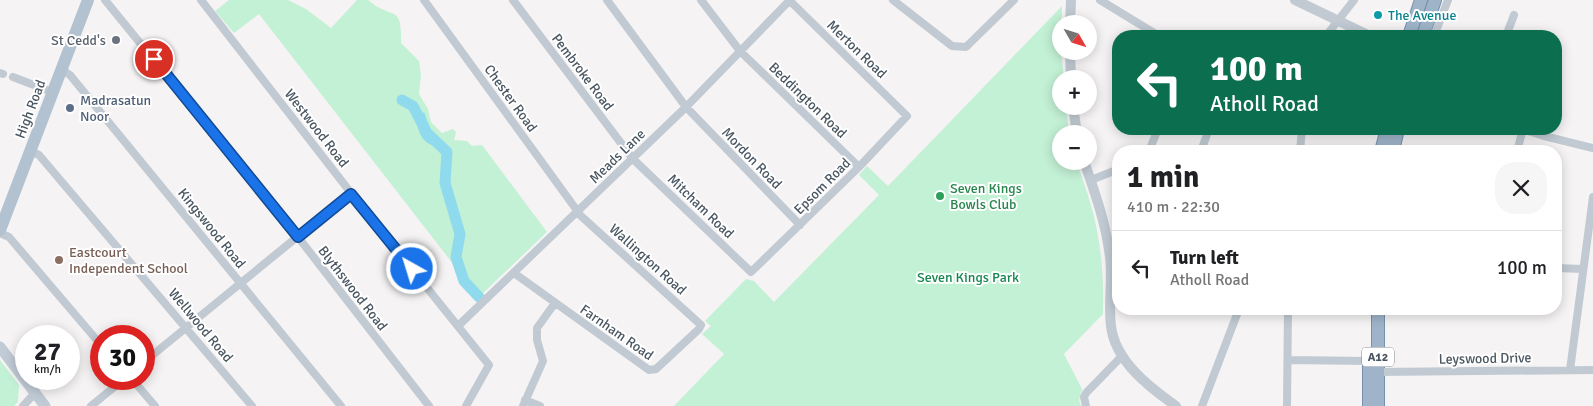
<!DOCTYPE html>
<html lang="en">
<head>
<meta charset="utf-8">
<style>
	body { margin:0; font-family:Signika,sans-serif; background:#f6f6f6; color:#202124; height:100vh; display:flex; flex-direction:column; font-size:19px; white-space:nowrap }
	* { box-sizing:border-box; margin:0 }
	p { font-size:16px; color:#757577 }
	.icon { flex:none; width:28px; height:28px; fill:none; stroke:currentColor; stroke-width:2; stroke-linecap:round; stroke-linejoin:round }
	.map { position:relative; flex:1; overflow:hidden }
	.panel { position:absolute; left:1112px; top:145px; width:450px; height:170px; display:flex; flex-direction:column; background:#fff; border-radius:20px; box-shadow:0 2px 12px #0003 }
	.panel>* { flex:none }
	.guide { position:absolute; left:1112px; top:30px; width:450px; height:105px; border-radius:20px; box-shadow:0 2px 12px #0003; background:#0b6e4f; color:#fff; overflow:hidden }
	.needle { width:32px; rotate:129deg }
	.controls { position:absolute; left:1052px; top:15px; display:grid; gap:10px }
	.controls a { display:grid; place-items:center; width:45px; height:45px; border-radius:50%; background:#fff; box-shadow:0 2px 12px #0003; font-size:25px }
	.speed { position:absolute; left:15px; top:325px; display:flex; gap:10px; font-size:25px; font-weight:700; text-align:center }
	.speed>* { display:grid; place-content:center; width:65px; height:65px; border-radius:50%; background:#fff; box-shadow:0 2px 12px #0003; line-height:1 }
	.speed small { font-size:12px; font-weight:400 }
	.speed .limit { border:8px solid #d22; background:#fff; color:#111 }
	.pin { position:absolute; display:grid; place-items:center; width:42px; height:42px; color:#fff; margin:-21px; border:2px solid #fff; border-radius:50%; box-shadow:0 1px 5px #0007 }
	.me { position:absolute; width:55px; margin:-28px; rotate:321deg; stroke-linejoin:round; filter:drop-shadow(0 0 4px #0008) }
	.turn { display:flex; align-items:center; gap:18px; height:105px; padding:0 15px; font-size:22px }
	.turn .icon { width:65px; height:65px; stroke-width:2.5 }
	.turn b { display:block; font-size:35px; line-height:42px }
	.round { display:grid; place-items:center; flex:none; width:52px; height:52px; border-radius:20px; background:#f6f6f6 }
	.summary { display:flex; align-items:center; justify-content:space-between; height:85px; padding:0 15px }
	h1 { font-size:30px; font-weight:700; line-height:38px }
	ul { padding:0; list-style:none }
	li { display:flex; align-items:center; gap:15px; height:75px; padding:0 15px; border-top:1px solid #e0e0e0 }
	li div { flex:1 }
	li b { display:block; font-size:19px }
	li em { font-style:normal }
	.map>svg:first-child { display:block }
</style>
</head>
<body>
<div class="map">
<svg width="1593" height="406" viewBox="0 0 1593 406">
	<rect width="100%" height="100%" fill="#f5f3f3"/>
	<path fill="#c3f1d5" d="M229,0H288L306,9L331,28L357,0H368C392,21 402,2 401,43L419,61L421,75L419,94L428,109L431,122L442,133L453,129L456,132L454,140L467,141L472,146L482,145L547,232L480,296L457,269L259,14L234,33L215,11Z
		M1062,6L1061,51L1064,79H1061V106H1066L1069,134H1061V161H1076C1098,219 1104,252 1103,314L1064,354L1082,389L1079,400L1081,406H674L724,354L702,334L711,326L705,321L746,279L754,281L774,302L879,195L859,175L867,166L888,186Z
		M0,360L19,385L18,402L14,406H0Z"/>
	<path fill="#90daee" d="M424,112L430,129L440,140L437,146C423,145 419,133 416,121Z"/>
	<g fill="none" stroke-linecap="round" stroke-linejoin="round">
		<path stroke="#90daee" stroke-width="11" d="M402,100L413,106L427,133L447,152L445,183L460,234L456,257L464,281L479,297"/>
		<g stroke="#7690ad" stroke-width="14">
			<path id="trunk" d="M1409,36L1421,0
				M1423,36L1435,0
				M1381,151L1387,129
				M1393,151L1398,129
				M1369,406V364
				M1378,406V309"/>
		</g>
		<path stroke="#c1cad2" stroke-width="8" d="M105,0L298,237L429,406
			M201,0L351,193L489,365L466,406
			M424,0L581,216L701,325L699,329L656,369L649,370L514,273
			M513,0L633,159L751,272L859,167L907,116L789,0
			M607,0L686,107L800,225
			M701,0L740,51L859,167
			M893,0L952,46L966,47L1014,0
			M1100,0L1159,36
			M1326,36L1354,0
			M1434,36L1448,0
			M1506,36L1514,15
			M61,69L70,75L341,406
			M0,73L3,74
			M13,77L52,92
			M1344,129L1386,131
			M1522,129L1544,136L1593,148
			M30,151L39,155L252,406
			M1149,151L1158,129
			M1201,151L1209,129
			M1300,151L1302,129
			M1517,151L1523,129
			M1091,180L1119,169
			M0,233L9,237L101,345
			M1556,268L1583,269
			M458,326L686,107L790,0
			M1288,360L1369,361
			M144,362L351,193
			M1570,370L1593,197
			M1377,372L1593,370
			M132,379L155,406
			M525,400L540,406
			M23,406L36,392
			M91,406L124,379
			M523,406L543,361L537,340V328L555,303
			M1086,406L1084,397L1086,393L1122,356
			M1202,406L1239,309
			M1287,406L1288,309"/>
		<path stroke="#c1cad2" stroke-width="10" d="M1295,0L1370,36
			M1070,24L1071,0
			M1070,51L1071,79
			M1073,106L1077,134
			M1084,161C1095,193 1106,223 1110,257C1113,279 1108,303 1111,326C1115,361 1149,387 1176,406"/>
		<path stroke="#c1cbd6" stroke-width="11" d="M0,347L45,406"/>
		<path stroke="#b3c2d1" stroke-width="12" d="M0,230L88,0"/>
		<use href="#trunk" stroke="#9fb4c9" stroke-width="12"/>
	</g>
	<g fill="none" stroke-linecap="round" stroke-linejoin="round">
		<g stroke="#114b97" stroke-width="12">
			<path id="route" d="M154,59L298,237L351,194L412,269"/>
		</g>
		<use href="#route" stroke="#1a73e8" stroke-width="9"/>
	</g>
	<circle fill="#0f9aa8" stroke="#fff" stroke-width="2" cx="1378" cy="15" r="5"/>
	<circle fill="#6b7280" stroke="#fff" stroke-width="2" cx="116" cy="40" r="5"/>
	<circle fill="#5c6f8a" stroke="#fff" stroke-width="2" cx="70" cy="108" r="5"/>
	<circle fill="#2e9e5b" stroke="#fff" stroke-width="2" cx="940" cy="196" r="5"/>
	<circle fill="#8d6e63" stroke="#fff" stroke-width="2" cx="59" cy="260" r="5"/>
	<g text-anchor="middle" stroke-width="4" stroke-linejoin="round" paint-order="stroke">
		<rect fill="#fff" stroke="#808990" stroke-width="1" x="1362" y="347.5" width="32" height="19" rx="4"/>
		<g font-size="12" font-weight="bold" fill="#4a5661">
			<text x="1378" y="361">A12</text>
		</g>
		<g font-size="14" fill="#0d838f" stroke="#fff" text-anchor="start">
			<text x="1388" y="20">The Avenue</text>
		</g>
		<g font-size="14" fill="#5b616d" stroke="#fff" text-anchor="end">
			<text x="106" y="45">St Cedd's</text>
		</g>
		<g font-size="14" fill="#4a5661" stroke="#fff">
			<text transform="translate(857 49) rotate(44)" y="5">Merton Road</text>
			<text transform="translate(583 72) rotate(53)" y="5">Pembroke Road</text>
			<text transform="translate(511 98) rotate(54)" y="5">Chester Road</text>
			<text transform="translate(808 100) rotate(44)" y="5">Beddington Road</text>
			<text transform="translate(30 109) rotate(-69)" y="5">High Road</text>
			<text transform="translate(317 128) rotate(52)" y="5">Westwood Road</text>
			<text transform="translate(617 156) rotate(-44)" y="5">Meads Lane</text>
			<text transform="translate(752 158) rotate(46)" y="5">Mordon Road</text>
			<text transform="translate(822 186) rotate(-45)" y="5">Epsom Road</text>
			<text transform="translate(701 206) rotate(44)" y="5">Mitcham Road</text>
			<text transform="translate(212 228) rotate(51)" y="5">Kingswood Road</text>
			<text transform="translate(648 259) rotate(42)" y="5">Wallington Road</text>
			<text transform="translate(353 288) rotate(52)" y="5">Blythswood Road</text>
			<text transform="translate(201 325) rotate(50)" y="5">Wellwood Road</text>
			<text transform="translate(617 332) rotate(35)" y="5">Farnham Road</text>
			<text transform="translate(1485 358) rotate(-1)" y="5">Leyswood Drive</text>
		</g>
		<g font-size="14" fill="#4e5e75" stroke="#fff" text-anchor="start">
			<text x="80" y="105">Madrasatun<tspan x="80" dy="16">Noor</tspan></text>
		</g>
		<g font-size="14" fill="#27864d" stroke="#fff" text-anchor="start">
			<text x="950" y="193">Seven Kings<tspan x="950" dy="16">Bowls Club</tspan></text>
		</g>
		<g font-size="14" fill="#785e54" stroke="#fff" text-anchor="start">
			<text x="69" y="257">Eastcourt<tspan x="69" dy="16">Independent School</tspan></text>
		</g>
		<g font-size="14" fill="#17864f" stroke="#fff">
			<text x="968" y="282">Seven Kings Park</text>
		</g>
	</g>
</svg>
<div class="controls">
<a><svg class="needle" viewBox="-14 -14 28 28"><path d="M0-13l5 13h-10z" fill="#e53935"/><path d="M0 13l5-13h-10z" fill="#757577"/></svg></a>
<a>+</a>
<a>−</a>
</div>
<div class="speed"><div>27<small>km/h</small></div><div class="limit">30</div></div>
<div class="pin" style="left:154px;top:59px;background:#d93025"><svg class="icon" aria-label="arrive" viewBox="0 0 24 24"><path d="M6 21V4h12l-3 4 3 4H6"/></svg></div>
<svg class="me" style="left:412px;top:269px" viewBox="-20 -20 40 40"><circle r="17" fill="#1a73e8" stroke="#fff" stroke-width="3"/><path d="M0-11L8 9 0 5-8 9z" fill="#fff"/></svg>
<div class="guide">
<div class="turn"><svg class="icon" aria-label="left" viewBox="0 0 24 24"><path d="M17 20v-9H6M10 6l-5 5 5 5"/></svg><div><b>100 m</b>Atholl Road</div></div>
</div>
<section class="panel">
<div class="summary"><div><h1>1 min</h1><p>410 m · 22:30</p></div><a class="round"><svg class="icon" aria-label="close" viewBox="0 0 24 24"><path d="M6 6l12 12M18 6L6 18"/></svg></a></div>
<ul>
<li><svg class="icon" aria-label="left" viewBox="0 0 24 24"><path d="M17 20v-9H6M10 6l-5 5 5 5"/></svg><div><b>Turn left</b><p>Atholl Road</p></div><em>100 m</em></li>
</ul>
</section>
</div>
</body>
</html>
